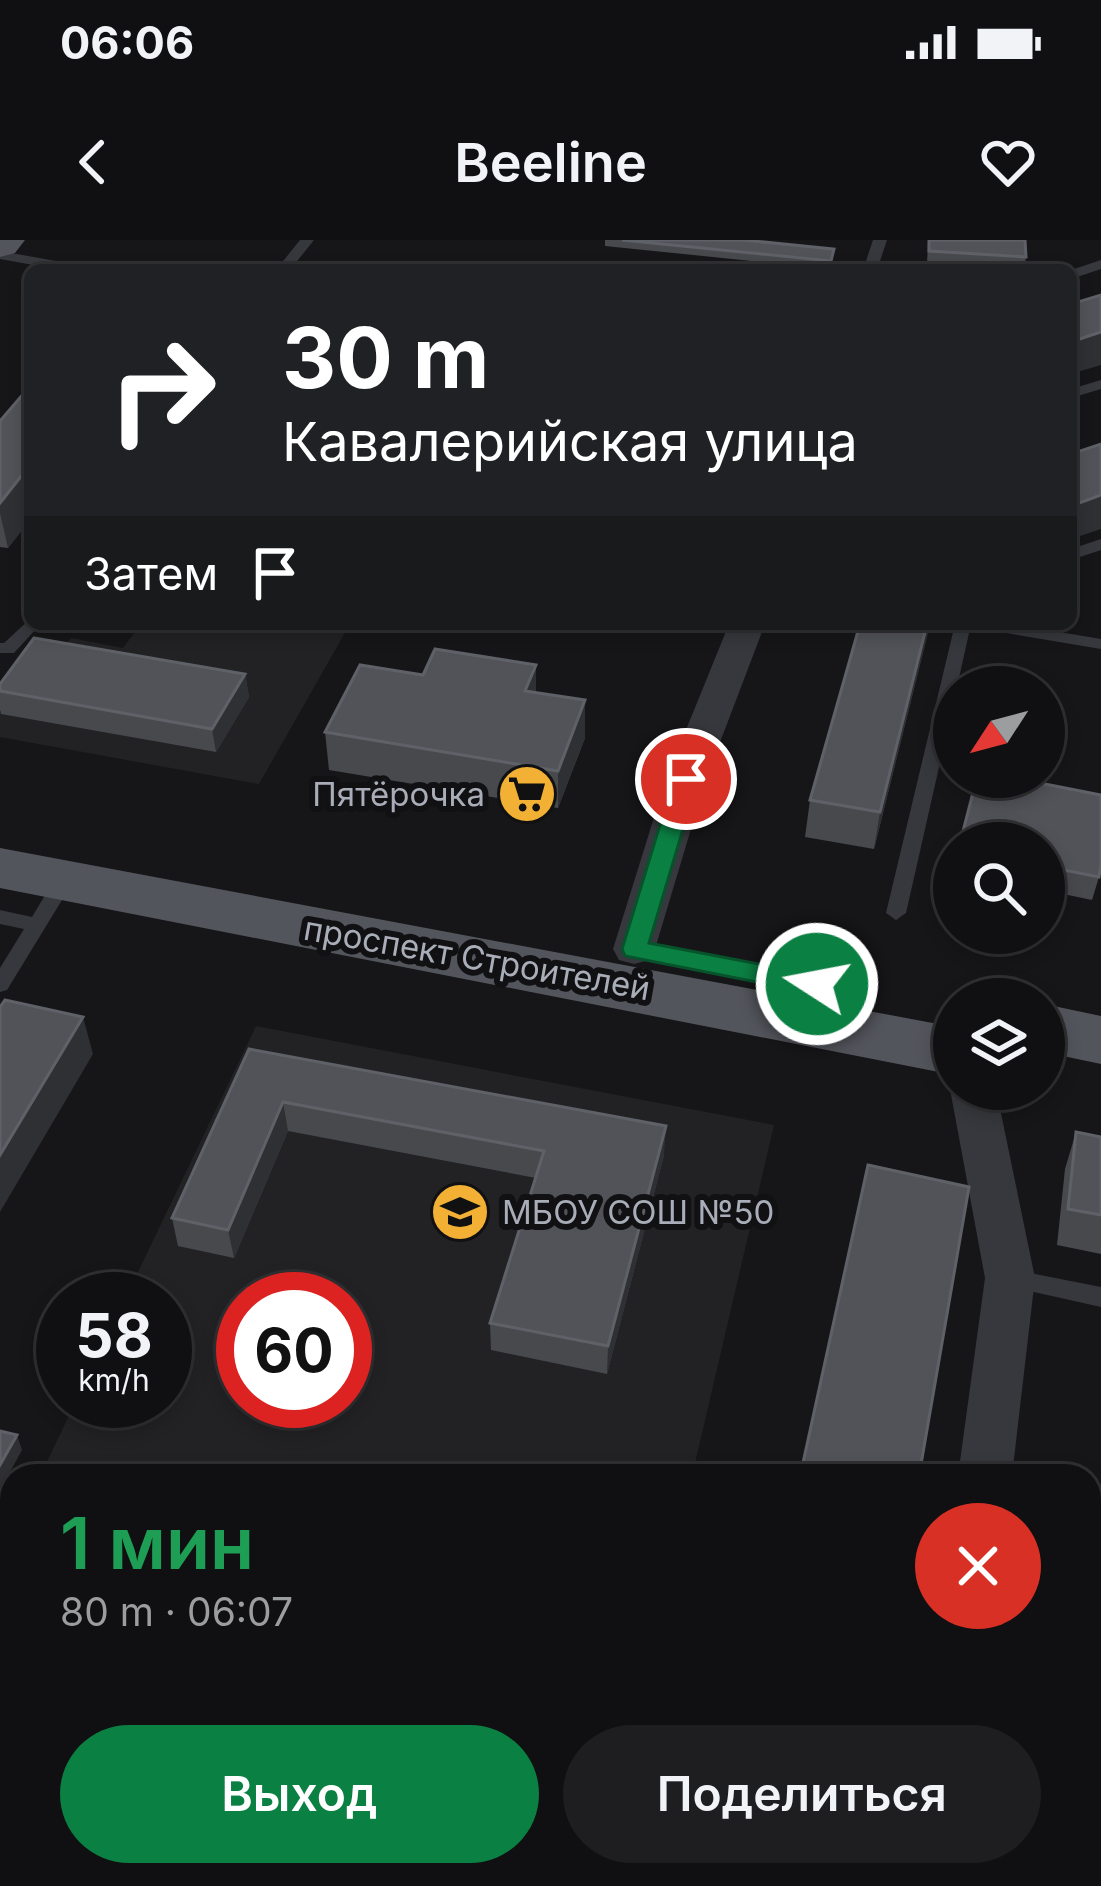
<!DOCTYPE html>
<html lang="ru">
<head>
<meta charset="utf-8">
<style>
	body { margin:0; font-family:Inter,sans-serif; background:#1e1e20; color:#f1f3f6; height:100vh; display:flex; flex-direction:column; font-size:45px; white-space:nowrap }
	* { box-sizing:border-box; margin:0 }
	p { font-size:39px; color:#9c9d9f }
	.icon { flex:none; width:66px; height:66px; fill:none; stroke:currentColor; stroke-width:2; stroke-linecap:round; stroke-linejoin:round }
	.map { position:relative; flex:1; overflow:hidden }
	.panel { position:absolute; left:0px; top:1224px; width:1101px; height:423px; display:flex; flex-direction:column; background:#101012; border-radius:36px 36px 0 0; box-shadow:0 6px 18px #0003,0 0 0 3px #303032 }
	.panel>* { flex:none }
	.hud { position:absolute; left:24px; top:24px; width:1053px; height:366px; border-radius:18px; box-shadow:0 6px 18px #0003,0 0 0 3px #303032; background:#202124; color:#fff; overflow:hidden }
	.needle { width:78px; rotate:234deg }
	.buttons { position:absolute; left:933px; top:426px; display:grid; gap:24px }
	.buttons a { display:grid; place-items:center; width:132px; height:132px; border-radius:50%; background:#101012; box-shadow:0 6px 18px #0003,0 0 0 3px #303032; font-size:60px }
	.speed { position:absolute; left:36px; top:1032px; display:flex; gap:24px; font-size:60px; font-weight:700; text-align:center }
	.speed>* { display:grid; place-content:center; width:156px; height:156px; border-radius:50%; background:#101012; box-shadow:0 6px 18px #0003,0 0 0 3px #303032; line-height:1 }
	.speed small { font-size:30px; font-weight:400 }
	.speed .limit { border:18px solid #d22; background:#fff; color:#111 }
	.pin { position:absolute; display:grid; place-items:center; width:102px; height:102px; color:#fff; margin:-51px; border:6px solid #fff; border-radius:50%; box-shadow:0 3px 12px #0007 }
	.me { position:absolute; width:132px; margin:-66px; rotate:281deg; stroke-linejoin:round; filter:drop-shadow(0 0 9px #0008) }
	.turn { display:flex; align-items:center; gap:42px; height:252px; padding:0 60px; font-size:54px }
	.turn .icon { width:156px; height:156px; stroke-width:2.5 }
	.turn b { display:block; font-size:84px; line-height:102px }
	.then { display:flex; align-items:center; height:114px; padding:0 60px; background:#0003; gap:24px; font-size:45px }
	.round { display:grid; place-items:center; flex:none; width:126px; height:126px; border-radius:63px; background:#1e1e20 }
	.summary { display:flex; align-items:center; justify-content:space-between; height:204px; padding:0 60px }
	h1 { font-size:72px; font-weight:600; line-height:90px; color:#1e9e55 }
	.primary-button { display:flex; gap:24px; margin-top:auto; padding:24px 60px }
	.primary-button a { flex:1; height:138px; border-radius:72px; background:#0b8043; color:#fff; font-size:48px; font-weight:600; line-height:138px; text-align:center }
	.primary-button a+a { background:#1e1e20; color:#f1f3f6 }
	.status { display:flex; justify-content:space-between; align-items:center; height:84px; padding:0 60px; background:#101012; direction:ltr }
	.status svg { height:33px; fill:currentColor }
	header { display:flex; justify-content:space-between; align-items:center; height:156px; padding:0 60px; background:#101012; font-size:54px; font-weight:600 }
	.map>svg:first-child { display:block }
</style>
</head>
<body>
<div class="status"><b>06:06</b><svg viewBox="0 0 49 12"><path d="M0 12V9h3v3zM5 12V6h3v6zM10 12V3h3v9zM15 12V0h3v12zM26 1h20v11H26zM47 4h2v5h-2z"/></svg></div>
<header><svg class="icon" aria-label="back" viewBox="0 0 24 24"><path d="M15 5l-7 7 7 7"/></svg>Beeline<svg class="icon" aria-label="heart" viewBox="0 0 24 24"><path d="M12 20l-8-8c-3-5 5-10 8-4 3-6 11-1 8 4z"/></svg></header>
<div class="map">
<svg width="1101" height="1646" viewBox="0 0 1101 1646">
	<rect width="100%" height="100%" fill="#161618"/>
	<path fill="#222225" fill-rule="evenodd" d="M141,384H350L259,544L0,497V473L42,412L57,415L71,398L123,408Z
		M256,786L774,885L692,1236H40L76,1161H165V1059H125ZM243,1059H345V1161H243Z
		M12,1294V1635H599L596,1646H49L0,1633V1319Z"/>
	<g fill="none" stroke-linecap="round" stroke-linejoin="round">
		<path fill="#37383d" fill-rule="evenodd" d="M300,0H314L290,30H276Z
			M873,0H887L877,30H863Z
			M0,11L84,26L91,30H61L0,19Z
			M1101,20V29L1071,39V30Z
			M1101,140V149L1071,158V149Z
			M1101,299V310L1071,320V309Z
			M30,379V384H39L37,388L14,413H0V403H4Z
			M955,384H971L957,447H954V461L906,673L896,680L886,673Z
			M974,384H1012L1101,399V409L982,389Z
			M63,635L73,642L7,750L0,752V728L24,689L0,684V670L32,677L56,637Z
			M1010,1029L1101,1047V1067L1002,1045L998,1038L1002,1031Z
			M1089,1485L1101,1488V1514L1089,1511Z"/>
		<path fill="#37383d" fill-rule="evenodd" d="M729,384H765L706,539L655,709L649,720L634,724L619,720L613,709L666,539Z
			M954,842V849H996L1035,1038L1012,1236H958L985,1038L950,849Z
			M904,1635H966L965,1646H903Z"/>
		<path fill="#53555c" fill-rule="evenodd" d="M0,0H25L15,13L0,17Z
			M0,608L954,787V835L0,648Z
			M1044,764L1101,776V824L1044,812Z"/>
	</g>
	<path fill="#47494d" d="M605,0H743L833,17L830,29L605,6Z
		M928,0L1026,17L1024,30L927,26Z
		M30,146V280L8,308L0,307V181Z
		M860,384H930L874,609L805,597L810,560Z
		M245,434L249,457L216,512L1,474L0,470V444Z
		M536,453L585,498L558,568L329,530L325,492Z
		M1044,603L1099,637L1092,660L1044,650Z
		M249,809L664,915L607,1134L491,1110L490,1083L536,938L288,891L234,1018L178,1006L172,978Z
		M1076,892L1101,897V1014L1057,1005L1065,929Z
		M868,925L919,1236H801Z"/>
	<path fill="#2f3033" d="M1101,92V125L1071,134V102Z
		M30,225V280L8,308L0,273V263Z
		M1101,255V289L1071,299V266Z
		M927,384H930L928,393L874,609L880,572Z
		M536,425V462L525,451Z
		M245,434L249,457L216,512L212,489Z
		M585,460V498L558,568V531Z
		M83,777L93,814L0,972V915Z
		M283,862L288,891L234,1018L228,990Z
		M666,886L664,915L607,1134L608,1106Z
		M17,1195L22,1210L0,1250V1225Z"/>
	<path fill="#525359" stroke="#5f6168" stroke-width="3" d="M622,0H743L834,9L831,21Z
		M929,0H1025L1026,17L929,11Z
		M1101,55V92L1071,102V64Z
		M30,146V225L0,263V181Z
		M1101,204V255L1071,266V214Z
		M860,384H927L880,572L810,560Z
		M34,398L245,434L212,489L0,451V444Z
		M435,409L536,425L525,451L585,460L558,531L325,492L360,425L423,435Z
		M977,537H1009L1101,555V625L1099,637L1044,626V603H960Z
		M5,760L83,777L0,915V767Z
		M249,809L666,886L608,1106L490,1083L544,911L283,862L228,990L172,978Z
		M1076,892L1101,897V975L1068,969Z
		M868,925L969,947L919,1236H857L803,1223Z
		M0,1191L17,1195L0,1225Z
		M724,1635H869L868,1646H722Z"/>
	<path fill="#0b8043" stroke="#07532c" stroke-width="3" d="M686,531L698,539L649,703L817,735L830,744L826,751L817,754L625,716L622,709L674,539Z"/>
	<defs>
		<g id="supermarket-disc" transform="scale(3)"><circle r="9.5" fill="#f2b134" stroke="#111113"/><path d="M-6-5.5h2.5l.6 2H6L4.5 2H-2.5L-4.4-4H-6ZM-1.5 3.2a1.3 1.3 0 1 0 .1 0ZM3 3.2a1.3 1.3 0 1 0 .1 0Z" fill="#111"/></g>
		<g id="school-disc" transform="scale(3)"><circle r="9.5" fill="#f2b134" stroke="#111113"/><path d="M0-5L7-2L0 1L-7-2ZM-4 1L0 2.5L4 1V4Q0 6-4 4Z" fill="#111"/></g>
	</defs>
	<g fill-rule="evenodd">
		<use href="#supermarket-disc" x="527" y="554"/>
		<use href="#school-disc" x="460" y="972"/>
	</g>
	<g text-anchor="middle" stroke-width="12" stroke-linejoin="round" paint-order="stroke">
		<g font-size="33" fill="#a8adb8" stroke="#111113" text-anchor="end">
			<text x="485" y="566">Пятёрочка</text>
			<text x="502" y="984" text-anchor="start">МБОУ СОШ №50</text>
		</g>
		<g font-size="33" fill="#a8adb8" stroke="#111113">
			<text transform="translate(477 718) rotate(10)" y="12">проспект Строителей</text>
		</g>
	</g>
</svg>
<div class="buttons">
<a><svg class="needle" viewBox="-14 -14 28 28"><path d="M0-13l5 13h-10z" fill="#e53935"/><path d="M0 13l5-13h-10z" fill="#9c9d9f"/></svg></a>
<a><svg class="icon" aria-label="search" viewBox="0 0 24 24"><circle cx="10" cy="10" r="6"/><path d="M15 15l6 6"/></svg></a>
<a><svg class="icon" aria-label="layers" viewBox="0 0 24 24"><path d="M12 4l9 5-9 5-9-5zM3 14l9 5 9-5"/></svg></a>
</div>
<div class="speed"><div>58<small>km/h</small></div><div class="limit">60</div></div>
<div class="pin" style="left:686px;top:539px;background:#d93025"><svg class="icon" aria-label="arrive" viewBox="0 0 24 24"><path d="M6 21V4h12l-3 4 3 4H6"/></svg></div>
<svg class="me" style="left:817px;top:744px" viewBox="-20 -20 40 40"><circle r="17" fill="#0b8043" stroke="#fff" stroke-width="3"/><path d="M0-11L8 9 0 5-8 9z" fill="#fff"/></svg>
<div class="hud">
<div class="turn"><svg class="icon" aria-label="right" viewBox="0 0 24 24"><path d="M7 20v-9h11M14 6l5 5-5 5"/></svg><div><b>30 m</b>Кавалерийская улица</div></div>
<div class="then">Затем<svg class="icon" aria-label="arrive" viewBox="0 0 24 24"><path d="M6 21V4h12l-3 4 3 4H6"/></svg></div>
</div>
<section class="panel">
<div class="summary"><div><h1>1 мин</h1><p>80 m · 06:07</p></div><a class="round" style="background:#d93025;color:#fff"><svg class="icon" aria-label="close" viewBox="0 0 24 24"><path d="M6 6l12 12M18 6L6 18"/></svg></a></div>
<div class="primary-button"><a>Выход</a><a>Поделиться</a></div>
</section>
</div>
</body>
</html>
